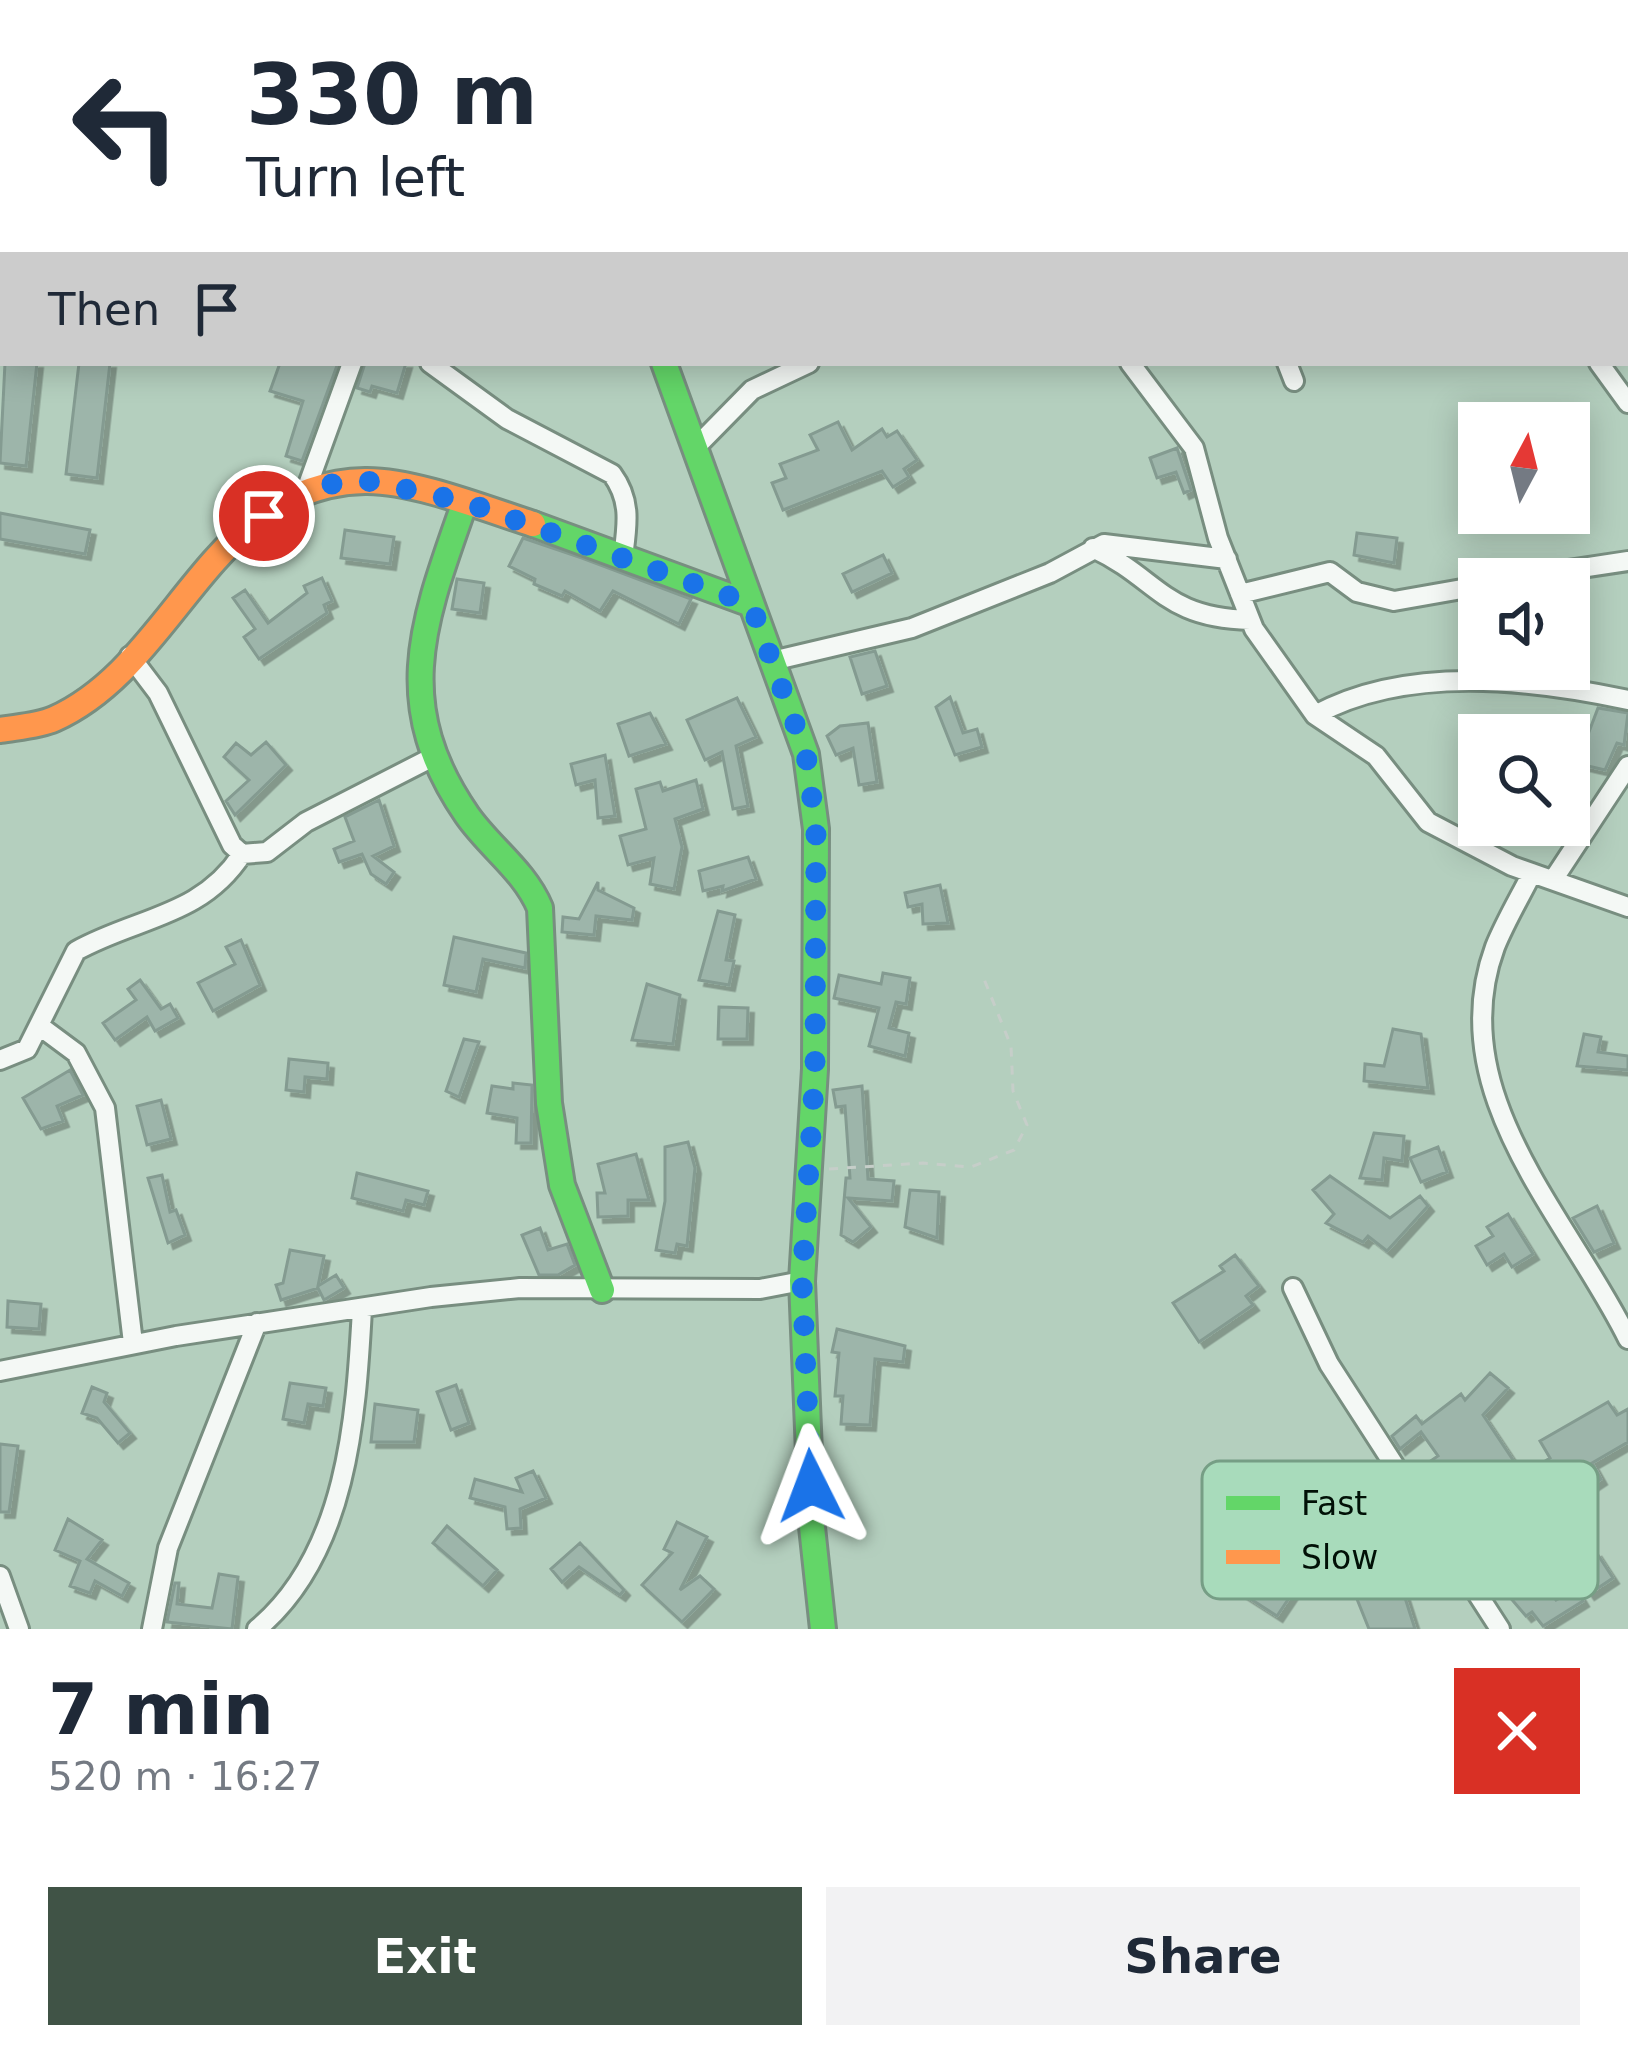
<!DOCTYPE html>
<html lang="en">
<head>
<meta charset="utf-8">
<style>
	body { margin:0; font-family:"DejaVu Sans",sans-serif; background:#f2f2f3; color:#1f2937; height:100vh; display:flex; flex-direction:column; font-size:45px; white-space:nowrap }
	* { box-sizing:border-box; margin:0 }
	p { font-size:39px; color:#747a83 }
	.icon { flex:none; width:66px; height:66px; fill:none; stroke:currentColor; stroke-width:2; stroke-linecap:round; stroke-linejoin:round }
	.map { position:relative; height:1629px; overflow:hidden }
	.details { display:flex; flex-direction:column; background:#fff; flex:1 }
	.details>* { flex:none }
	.top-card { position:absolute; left:0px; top:0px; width:1629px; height:366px; box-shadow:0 6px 30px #0003; background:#fff; color:#1f2937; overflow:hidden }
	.needle { width:78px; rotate:7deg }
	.controls { position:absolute; left:1458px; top:402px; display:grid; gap:24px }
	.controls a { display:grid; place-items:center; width:132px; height:132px; border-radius:0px; background:#fff; box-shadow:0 6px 30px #0003; font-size:60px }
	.pin { position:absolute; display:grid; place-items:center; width:102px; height:102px; color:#fff; margin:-51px; border:6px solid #fff; border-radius:50%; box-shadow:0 3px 12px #0007 }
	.me { position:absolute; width:132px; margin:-66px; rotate:357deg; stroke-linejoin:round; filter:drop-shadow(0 0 9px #0008) }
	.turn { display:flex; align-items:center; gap:42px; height:252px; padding:0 48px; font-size:54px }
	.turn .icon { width:156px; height:156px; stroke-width:2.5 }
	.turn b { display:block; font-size:84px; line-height:102px }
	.then { display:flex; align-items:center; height:114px; padding:0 48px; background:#0003; gap:24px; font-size:45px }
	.round { display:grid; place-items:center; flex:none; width:126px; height:126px; border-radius:0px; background:#f2f2f3 }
	.overview { display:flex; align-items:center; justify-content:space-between; height:204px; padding:0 48px }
	h1 { font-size:72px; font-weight:700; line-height:90px }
	.button { display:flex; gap:24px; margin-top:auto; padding:24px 48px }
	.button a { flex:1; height:138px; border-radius:0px; background:#405346; color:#fff; font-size:48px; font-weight:700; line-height:138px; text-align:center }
	.button a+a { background:#f2f2f3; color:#1f2937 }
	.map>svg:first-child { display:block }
</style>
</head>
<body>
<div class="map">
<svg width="1628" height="1629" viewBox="0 0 1628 1629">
	<defs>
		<filter id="shadow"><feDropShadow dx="5.5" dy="5.5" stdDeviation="0" flood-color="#0004"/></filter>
	</defs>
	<rect width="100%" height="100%" fill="#b4cfbe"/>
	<path fill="#9db5aa" stroke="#849b91" stroke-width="3" filter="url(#shadow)" d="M5,363H37L26,466L0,463Z
		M79,363H110L97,478L66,474Z
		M280,363H338L302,461L286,456L303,401L270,391Z
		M365,363H406L397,393L372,386L370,392L357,388Z
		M838,422L852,450L882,429L887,437L897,431L917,460L904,469L909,477L893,487L882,471L783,510L772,483L786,478L780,464L818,450L810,435Z
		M1177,448L1191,490L1184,493L1176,472L1157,478L1150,458Z
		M0,513L90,530L85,554L0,539Z
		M345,530L394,537L390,564L341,558Z
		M1357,533L1397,538L1394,563L1354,555Z
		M523,538L582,558L691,599L679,624L613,591L600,611L565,591L562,596L534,584L535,579L509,566Z
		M883,555L892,573L852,592L843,574Z
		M322,578L332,601L324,605L327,613L259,659L244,637L255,629L233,598L245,590L268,623L307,593L304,586Z
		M457,579L484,583L480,613L452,609Z
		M875,651L887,686L862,694L850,657Z
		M950,697L963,733L977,729L982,747L955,755L936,707Z
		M737,698L756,737L736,746L748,806L733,809L722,752L705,760L687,720Z
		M1598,708L1628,713L1624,745L1617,743L1605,770L1571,762L1573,748L1579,749L1587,737Z
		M650,713L666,744L629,756L618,724Z
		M868,723L877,782L859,785L853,748L836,755L827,736L840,726Z
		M266,742L286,765L235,815L226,801L249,780L224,757L236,743L251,755Z
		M605,755L615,816L598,818L595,780L576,785L571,764Z
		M696,780L703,809L675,819L682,847L674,889L650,884L654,858L628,865L620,836L646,829L636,789L660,782L663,791Z
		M379,800L394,846L373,856L394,872L386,884L371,874L362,854L339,862L334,849L354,841L345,817Z
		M748,857L756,879L722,891L723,886L703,891L699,871Z
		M598,882V890L634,908L632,920L596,916L594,935L562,932L563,917L579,919Z
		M940,885L948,923L923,924L922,904L908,907L905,893Z
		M718,911L735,915L726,960L734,961L729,985L699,980Z
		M454,937L526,953L525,968L483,959L476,992L444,985Z
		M241,940L260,985L213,1011L198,983L235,964L226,947Z
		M883,973L910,978L906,1004L896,1002L889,1028L909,1033L905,1056L869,1046L879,1008L834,998L839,975L881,984Z
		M140,980L161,1009L170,1004L178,1018L155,1031L147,1017L115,1040L103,1023L136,1000L128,989Z
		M647,984L680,995L673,1044L632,1040Z
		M719,1007L748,1008L747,1039H718Z
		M1393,1029L1421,1034L1428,1088L1364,1081L1365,1064L1384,1066Z
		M1584,1034L1601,1037L1598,1052L1628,1056V1070L1577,1066Z
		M464,1039L479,1042L459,1097L446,1091Z
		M289,1059L328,1063L327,1079L305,1077L304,1092L286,1090Z
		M70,1070L83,1095L57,1106L63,1121L41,1129L23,1098Z
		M513,1083L532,1085L531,1143H516L517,1118L487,1113L492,1086L513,1089Z
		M862,1086L868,1179L894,1181L892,1201L848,1198L871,1227L853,1242L841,1235L846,1178H850L845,1106L836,1107L833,1090Z
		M161,1100L171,1139L147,1145L137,1106Z
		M1374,1133L1404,1136L1402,1161L1384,1158L1382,1180L1360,1178Z
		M688,1142L695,1168L687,1246L677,1244L675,1253L656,1250L665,1201V1147Z
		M1438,1147L1447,1172L1421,1182L1410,1158Z
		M636,1154L649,1200H628V1216L598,1217L597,1193H605L598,1164Z
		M357,1173L428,1191L424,1205L406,1200L403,1211L352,1198Z
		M162,1175L170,1212L176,1210L185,1235L168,1243L148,1178Z
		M1330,1176L1390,1218L1420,1196L1428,1206L1387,1251L1368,1236L1363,1242L1326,1223L1334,1214L1313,1190Z
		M910,1190L939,1192L937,1238L905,1227Z
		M1597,1206L1614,1243L1594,1252L1573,1218Z
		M1508,1214L1533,1254L1512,1267L1504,1254L1487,1265L1476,1246L1493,1236L1487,1227Z
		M540,1228L548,1250L567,1244L575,1265L558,1275H539L522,1235Z
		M290,1250L324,1256L318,1286L336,1275L344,1288L324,1300L318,1288L281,1300L276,1285L283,1283Z
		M1235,1255L1259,1286L1246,1296L1253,1305L1199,1342L1173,1303L1224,1271L1220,1266Z
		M8,1301L41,1304L39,1329L7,1327Z
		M837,1329L905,1346L903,1362L875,1359L870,1425L841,1424L843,1396H835L839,1353L832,1352Z
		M1490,1373L1508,1388L1483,1415L1523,1475L1550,1458L1540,1441L1608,1402L1617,1415L1628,1409V1442L1592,1463L1601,1479L1559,1507L1570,1523L1539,1543L1496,1466L1440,1495L1422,1467L1438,1456L1421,1432L1400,1449L1392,1436L1416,1416L1422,1424L1461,1394L1465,1400Z
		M290,1383L326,1388L323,1406L308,1404L304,1423L283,1419Z
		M456,1385L469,1423L451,1430L437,1392Z
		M92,1387L107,1393L104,1402L130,1433L118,1443L97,1418L82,1413Z
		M375,1404L418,1410L414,1442H371Z
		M0,1444L18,1446L9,1512H0Z
		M533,1471L546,1498L520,1509L521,1528L507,1529L505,1507L470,1498L475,1479L522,1492L516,1478Z
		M68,1519L102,1540L87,1559L129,1583L122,1596L95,1581L90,1593L70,1586L80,1561L55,1550Z
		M677,1522L707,1537L680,1590L700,1576L714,1589L682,1622L642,1585L672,1553L664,1549Z
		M447,1526L497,1570L483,1586L433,1543Z
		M580,1543L624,1590L620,1595L579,1567L562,1582L551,1569Z
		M1596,1552L1613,1578L1589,1594L1571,1568Z
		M1234,1555L1278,1586L1284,1579L1295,1589L1277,1616L1218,1578Z
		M1531,1566L1556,1600L1576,1589L1583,1601L1543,1626L1532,1612L1526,1616L1502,1588Z
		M219,1574L238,1577L232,1629L167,1622L175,1583H179L177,1604L212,1608Z
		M1398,1576L1415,1629H1369L1355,1594Z"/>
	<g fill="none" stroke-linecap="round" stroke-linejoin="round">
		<g stroke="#788e80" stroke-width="24">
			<path id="street" d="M379,0V3
				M1134,0L1135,3
				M1370,0H1435
				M1543,0L1552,3
				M1318,3L1319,0
				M1626,11H1628
				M1626,39L1628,44
				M0,199L3,198
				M430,363L507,419L612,474C632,501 627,526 623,557
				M1130,363L1194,448L1218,538L1254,629L1315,715L1376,756L1428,822L1512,866L1628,907
				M1287,363L1294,381
				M1599,363L1628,403
				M694,449L752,390L809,363
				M305,493L352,363
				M1093,548C1159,579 1163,618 1250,620
				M1509,579L1628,561
				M1240,594L1330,572L1357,592L1394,601L1479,586
				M130,656L158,693L232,845L242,854L267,852L306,822L433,757
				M772,661L912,628L1050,573L1104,544L1227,559
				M1315,715C1406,665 1530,679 1628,700
				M1532,873C1520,897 1505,922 1495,947C1441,1093 1568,1217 1628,1339
				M1553,880L1628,766
				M41,1027L76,1053L105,1108L133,1343
				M0,1060L27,1049L76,951C137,917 201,917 242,854
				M1293,1288L1329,1364L1500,1629
				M0,1371L176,1336L431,1297L520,1288L760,1289L802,1281
				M0,1576L19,1629
				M152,1629L168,1548L257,1323
				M257,1629C347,1554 356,1419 362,1309"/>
		</g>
		<g stroke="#788e80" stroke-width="30">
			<path id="fast" d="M536,0L537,3
				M664,363L806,754L816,829L815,1069L802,1281L812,1527L823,1629
				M465,502C424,619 389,702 467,815C490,848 524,870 540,908L549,1103L562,1185L602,1290
				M533,524L751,604"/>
		</g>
		<g stroke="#788e80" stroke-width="30">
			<path id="slow" d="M0,730C17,727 38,726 54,719C177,664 210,484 365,481C413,480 486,509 533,524"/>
		</g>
		<path stroke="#c6cec9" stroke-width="3" stroke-dasharray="9 9" stroke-linecap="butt" d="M829,1169L923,1163L971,1167L1014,1150L1027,1125L1013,1091L1011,1046L984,979"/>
		<use href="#street" stroke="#f4f8f5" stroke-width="18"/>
		<use href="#fast" stroke="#63d668" stroke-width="24"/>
		<use href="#slow" stroke="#ff974d" stroke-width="24"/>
	</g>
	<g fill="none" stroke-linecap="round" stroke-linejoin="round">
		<path stroke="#1a73e8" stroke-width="21" stroke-dasharray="0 37.8" d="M264,516L324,485L363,480L465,502L751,604L806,754L816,829L815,1069L802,1281L811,1486"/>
	</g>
	<rect x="1202" y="1461" width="396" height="138" rx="18" fill="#a8dbbb" stroke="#769e85" stroke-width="3"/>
	<rect x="1226" y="1496" width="54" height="14" fill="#63d668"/>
	<rect x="1226" y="1550" width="54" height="14" fill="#ff974d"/>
	<g font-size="33" fill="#011006">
		<text x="1301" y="1515">Fast</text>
		<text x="1301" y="1569">Slow</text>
	</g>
</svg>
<div class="controls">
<a><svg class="needle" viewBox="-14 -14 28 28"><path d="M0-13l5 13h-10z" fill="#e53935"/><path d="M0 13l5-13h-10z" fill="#747a83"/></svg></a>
<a><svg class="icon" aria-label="sound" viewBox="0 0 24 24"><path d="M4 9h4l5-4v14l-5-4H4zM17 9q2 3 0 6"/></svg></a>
<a><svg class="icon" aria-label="search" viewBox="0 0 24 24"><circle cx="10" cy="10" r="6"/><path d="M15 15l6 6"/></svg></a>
</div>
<div class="pin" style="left:264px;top:516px;background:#d93025"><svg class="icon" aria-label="arrive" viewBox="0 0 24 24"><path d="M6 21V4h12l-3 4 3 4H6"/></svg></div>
<svg class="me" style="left:811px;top:1486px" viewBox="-20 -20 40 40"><path d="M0-17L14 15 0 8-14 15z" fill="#1a73e8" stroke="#fff" stroke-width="4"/></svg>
<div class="top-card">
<div class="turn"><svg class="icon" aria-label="left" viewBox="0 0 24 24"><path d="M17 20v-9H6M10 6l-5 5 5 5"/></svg><div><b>330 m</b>Turn left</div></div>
<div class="then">Then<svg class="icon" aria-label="arrive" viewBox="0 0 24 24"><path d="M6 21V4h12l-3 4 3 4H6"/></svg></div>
</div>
</div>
<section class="details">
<div class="overview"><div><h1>7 min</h1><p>520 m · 16:27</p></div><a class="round" style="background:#d93025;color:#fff"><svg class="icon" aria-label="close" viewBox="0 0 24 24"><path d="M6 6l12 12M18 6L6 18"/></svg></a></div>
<div class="button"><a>Exit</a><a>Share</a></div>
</section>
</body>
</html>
